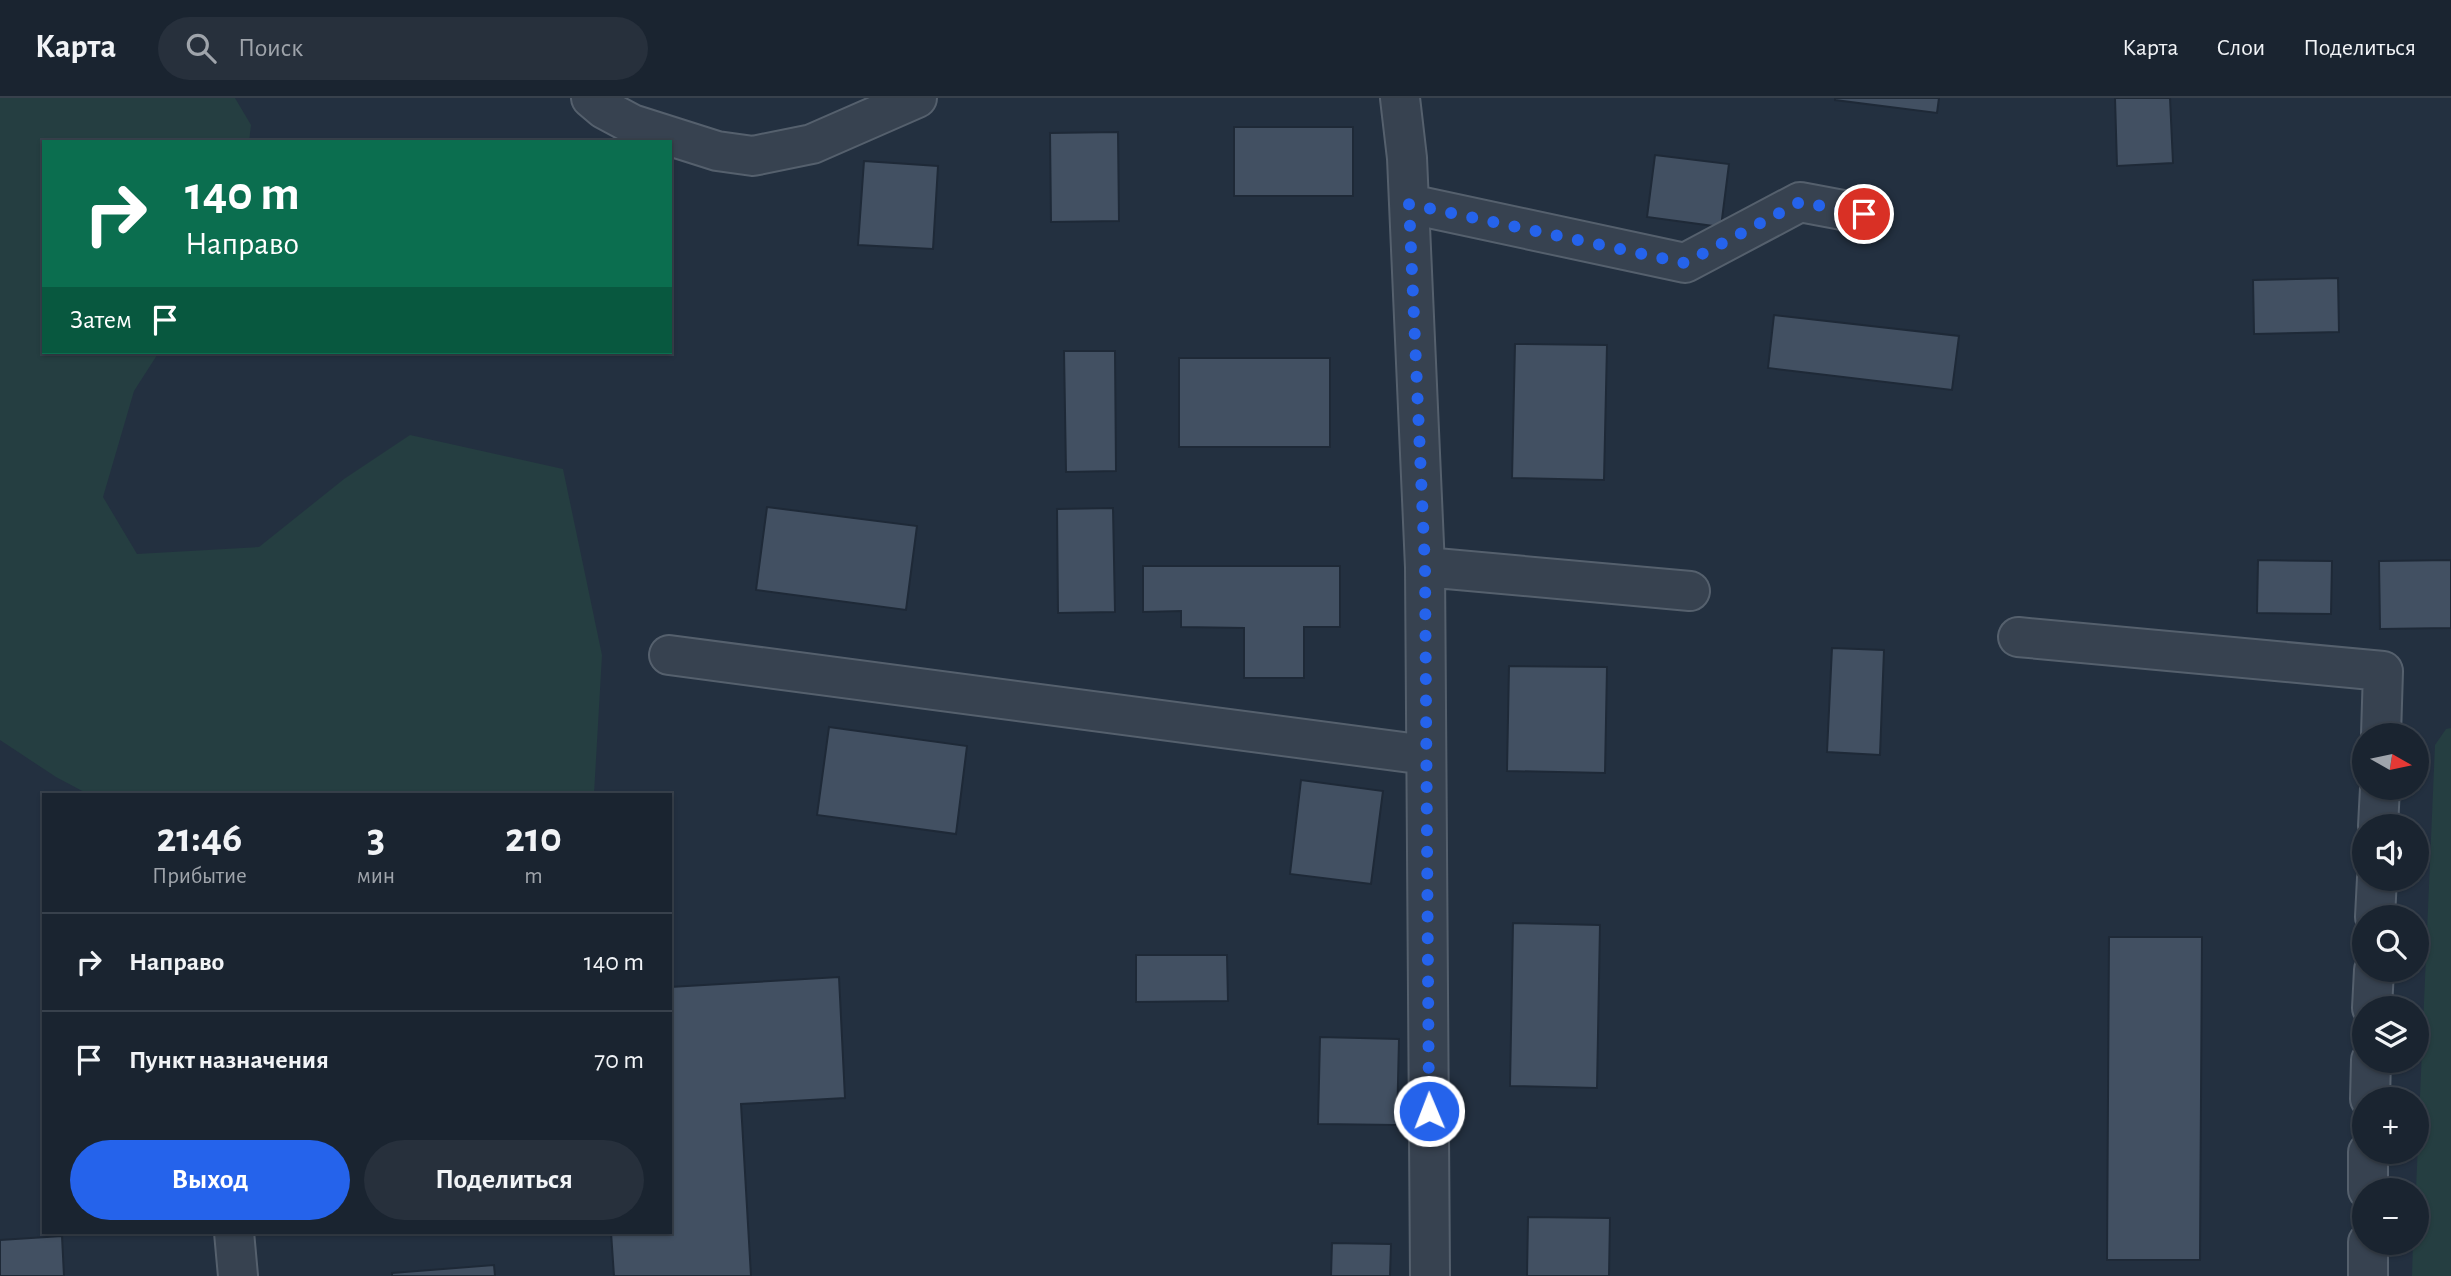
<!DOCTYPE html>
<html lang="ru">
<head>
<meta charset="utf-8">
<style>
	body { margin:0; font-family:"Alegreya Sans",sans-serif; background:#27303c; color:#f1f3f6; height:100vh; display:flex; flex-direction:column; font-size:26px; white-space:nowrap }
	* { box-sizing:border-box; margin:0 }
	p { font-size:23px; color:#9fa4ab }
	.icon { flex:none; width:38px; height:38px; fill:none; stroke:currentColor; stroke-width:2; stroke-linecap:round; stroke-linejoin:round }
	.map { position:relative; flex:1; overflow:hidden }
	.panel { position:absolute; left:42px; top:695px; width:630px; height:441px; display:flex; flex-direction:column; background:#1a2430; border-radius:0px; box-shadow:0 2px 5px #0004,0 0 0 2px #38414c }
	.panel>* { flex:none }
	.hud { position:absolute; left:42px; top:42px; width:630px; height:214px; border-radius:0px; box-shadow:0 2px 5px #0004,0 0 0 2px #38414c; background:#0b6e4f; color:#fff; overflow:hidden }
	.needle { width:46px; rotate:99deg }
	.buttons { position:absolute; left:2352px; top:625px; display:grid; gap:14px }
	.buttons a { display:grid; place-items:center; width:77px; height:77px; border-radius:50%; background:#1a2430; box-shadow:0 2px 5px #0004,0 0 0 2px #38414c; font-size:35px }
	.pin { position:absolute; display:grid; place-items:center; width:60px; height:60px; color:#fff; margin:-30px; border:4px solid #fff; border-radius:50%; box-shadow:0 2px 7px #0007 }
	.me { position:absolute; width:77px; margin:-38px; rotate:359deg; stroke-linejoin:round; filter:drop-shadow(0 0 5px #0008) }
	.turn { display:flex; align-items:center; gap:24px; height:147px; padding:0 28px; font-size:32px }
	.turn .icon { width:91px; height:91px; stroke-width:2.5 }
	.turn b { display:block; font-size:49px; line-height:60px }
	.then { display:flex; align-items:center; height:66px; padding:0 28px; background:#0003; gap:14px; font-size:26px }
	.eta { display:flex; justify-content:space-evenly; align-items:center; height:119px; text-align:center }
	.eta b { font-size:42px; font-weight:700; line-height:49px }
	.primary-button { display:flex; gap:14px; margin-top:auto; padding:14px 28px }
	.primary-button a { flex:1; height:80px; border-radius:42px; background:#2563eb; color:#fff; font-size:28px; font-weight:700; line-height:80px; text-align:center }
	.primary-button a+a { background:#27303c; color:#f1f3f6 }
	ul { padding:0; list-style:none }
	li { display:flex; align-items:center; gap:21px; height:98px; padding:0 28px; border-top:2px solid #38414c }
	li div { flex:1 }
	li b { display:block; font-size:26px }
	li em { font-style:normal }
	header { display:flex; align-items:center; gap:42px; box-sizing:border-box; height:98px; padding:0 35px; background:#1a2430; border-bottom:2px solid #38414c }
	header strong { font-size:33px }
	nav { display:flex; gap:38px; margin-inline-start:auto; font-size:24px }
	.search { width:490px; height:63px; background:#27303c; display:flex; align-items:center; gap:18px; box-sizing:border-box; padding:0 24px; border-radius:38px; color:#9fa4ab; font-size:26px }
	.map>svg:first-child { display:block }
</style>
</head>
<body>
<header>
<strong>Карта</strong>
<div class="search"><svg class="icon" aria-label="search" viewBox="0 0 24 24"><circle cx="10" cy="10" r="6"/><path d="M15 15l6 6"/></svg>Поиск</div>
<nav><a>Карта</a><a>Слои</a><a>Поделиться</a></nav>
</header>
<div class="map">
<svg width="2451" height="1178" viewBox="0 0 2451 1178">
	<rect width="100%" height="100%" fill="#233040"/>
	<path fill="#253e41" d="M0,0H235L251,27L249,44H44V254H159L134,293L103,399L137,456L259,449L344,381L410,337L563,371L602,557L594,696H88L56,679L0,642Z
		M2451,630V1178H2412L2413,1145L2417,1144L2416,1092L2435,647L2446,631Z"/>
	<path fill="#425062" stroke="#1e2937" stroke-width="2" d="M1835,0H1939L1937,15L1835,2Z
		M2115,0H2170L2173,65L2117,68Z
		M1234,29H1353V98H1234Z
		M1118,34L1119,123L1051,124L1050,35Z
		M1655,57L1729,66L1721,129L1647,119Z
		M864,63L938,68L933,151L858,147Z
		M2338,180L2339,234L2254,236L2253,182Z
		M1774,217L1959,238L1952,292L1768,270Z
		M1515,246L1607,247L1604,382L1512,380Z
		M1064,253H1115L1116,373L1066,374Z
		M1179,260H1330V349H1179Z
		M767,409L917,428L906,512L756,492Z
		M1113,410L1115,514L1058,515L1057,411Z
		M2258,462L2332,463L2331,516L2257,515Z
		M2451,462V530L2380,531L2379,463Z
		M1143,468H1340V529H1304V580H1244V530L1181,529V513L1143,514Z
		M1832,550L1884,552L1880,657L1827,654Z
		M1509,568L1607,569L1605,675L1507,673Z
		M829,629L967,648L956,736L817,717Z
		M1301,682L1383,693L1371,786L1290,776Z
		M1513,825L1600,827L1597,990L1510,988Z
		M2109,839H2202L2200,1162H2107Z
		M1136,857H1227L1228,903L1136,904Z
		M839,879L845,1000L741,1006L751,1178H614L611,1134H670V889Z
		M1320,939L1399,941L1397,1027L1318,1026Z
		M1528,1119L1610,1120L1609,1178H1527Z
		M62,1138L64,1178H0V1142Z
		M1332,1145L1391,1146L1390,1178H1331Z
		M494,1167L495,1178H392V1175Z"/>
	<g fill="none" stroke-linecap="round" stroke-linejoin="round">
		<g stroke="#55606d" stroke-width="42">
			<path id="minor" d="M591,0L604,11L632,26L717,53L753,58L812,46L917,0
				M1400,0L1407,60L1425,469L1430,1178
				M1410,106L1685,165L1800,104L1864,116
				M1425,469L1690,493
				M2018,539L2383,573L2381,637
				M669,557L1426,657
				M2378,728L2380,690
				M2375,819L2377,780
				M2372,910L2374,872
				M2370,1001L2371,962
				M2368,1092V1054
				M234,1134L238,1178
				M2368,1178V1144"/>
		</g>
		<use href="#minor" stroke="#374250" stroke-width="38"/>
	</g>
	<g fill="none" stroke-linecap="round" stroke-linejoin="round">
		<path stroke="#2563eb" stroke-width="12" stroke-dasharray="0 21.6" d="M1429,1013L1425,469L1409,106L1685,165L1800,104L1864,116"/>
	</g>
</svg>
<div class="buttons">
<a><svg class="needle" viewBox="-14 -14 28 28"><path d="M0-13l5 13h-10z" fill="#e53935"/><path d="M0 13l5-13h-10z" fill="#9fa4ab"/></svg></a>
<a><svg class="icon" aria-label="sound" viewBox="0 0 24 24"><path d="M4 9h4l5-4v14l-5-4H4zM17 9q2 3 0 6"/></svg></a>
<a><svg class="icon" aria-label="search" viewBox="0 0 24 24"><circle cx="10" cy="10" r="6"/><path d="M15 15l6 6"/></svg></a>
<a><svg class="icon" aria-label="layers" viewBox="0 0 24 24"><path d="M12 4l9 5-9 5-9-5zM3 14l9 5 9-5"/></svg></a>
<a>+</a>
<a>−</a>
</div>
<div class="pin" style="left:1864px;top:116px;background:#d93025"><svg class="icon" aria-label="arrive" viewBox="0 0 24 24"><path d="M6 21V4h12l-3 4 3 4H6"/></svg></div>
<svg class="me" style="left:1429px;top:1013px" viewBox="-20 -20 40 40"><circle r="17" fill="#2563eb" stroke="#fff" stroke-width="3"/><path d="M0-11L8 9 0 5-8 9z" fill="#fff"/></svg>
<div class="hud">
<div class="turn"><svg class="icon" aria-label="right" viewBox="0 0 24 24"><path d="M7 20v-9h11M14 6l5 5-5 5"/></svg><div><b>140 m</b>Направо</div></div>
<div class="then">Затем<svg class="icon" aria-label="arrive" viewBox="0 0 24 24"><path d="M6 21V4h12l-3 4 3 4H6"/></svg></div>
</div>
<section class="panel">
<div class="eta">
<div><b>21:46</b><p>Прибытие</p></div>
<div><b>3</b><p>мин</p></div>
<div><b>210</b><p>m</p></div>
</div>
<ul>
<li><svg class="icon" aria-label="right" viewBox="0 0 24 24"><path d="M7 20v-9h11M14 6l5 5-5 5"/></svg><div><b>Направо</b></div><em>140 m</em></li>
<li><svg class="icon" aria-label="arrive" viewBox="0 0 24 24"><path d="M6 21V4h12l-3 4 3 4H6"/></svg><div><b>Пункт назначения</b></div><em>70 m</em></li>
</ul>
<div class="primary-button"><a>Выход</a><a>Поделиться</a></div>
</section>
</div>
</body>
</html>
